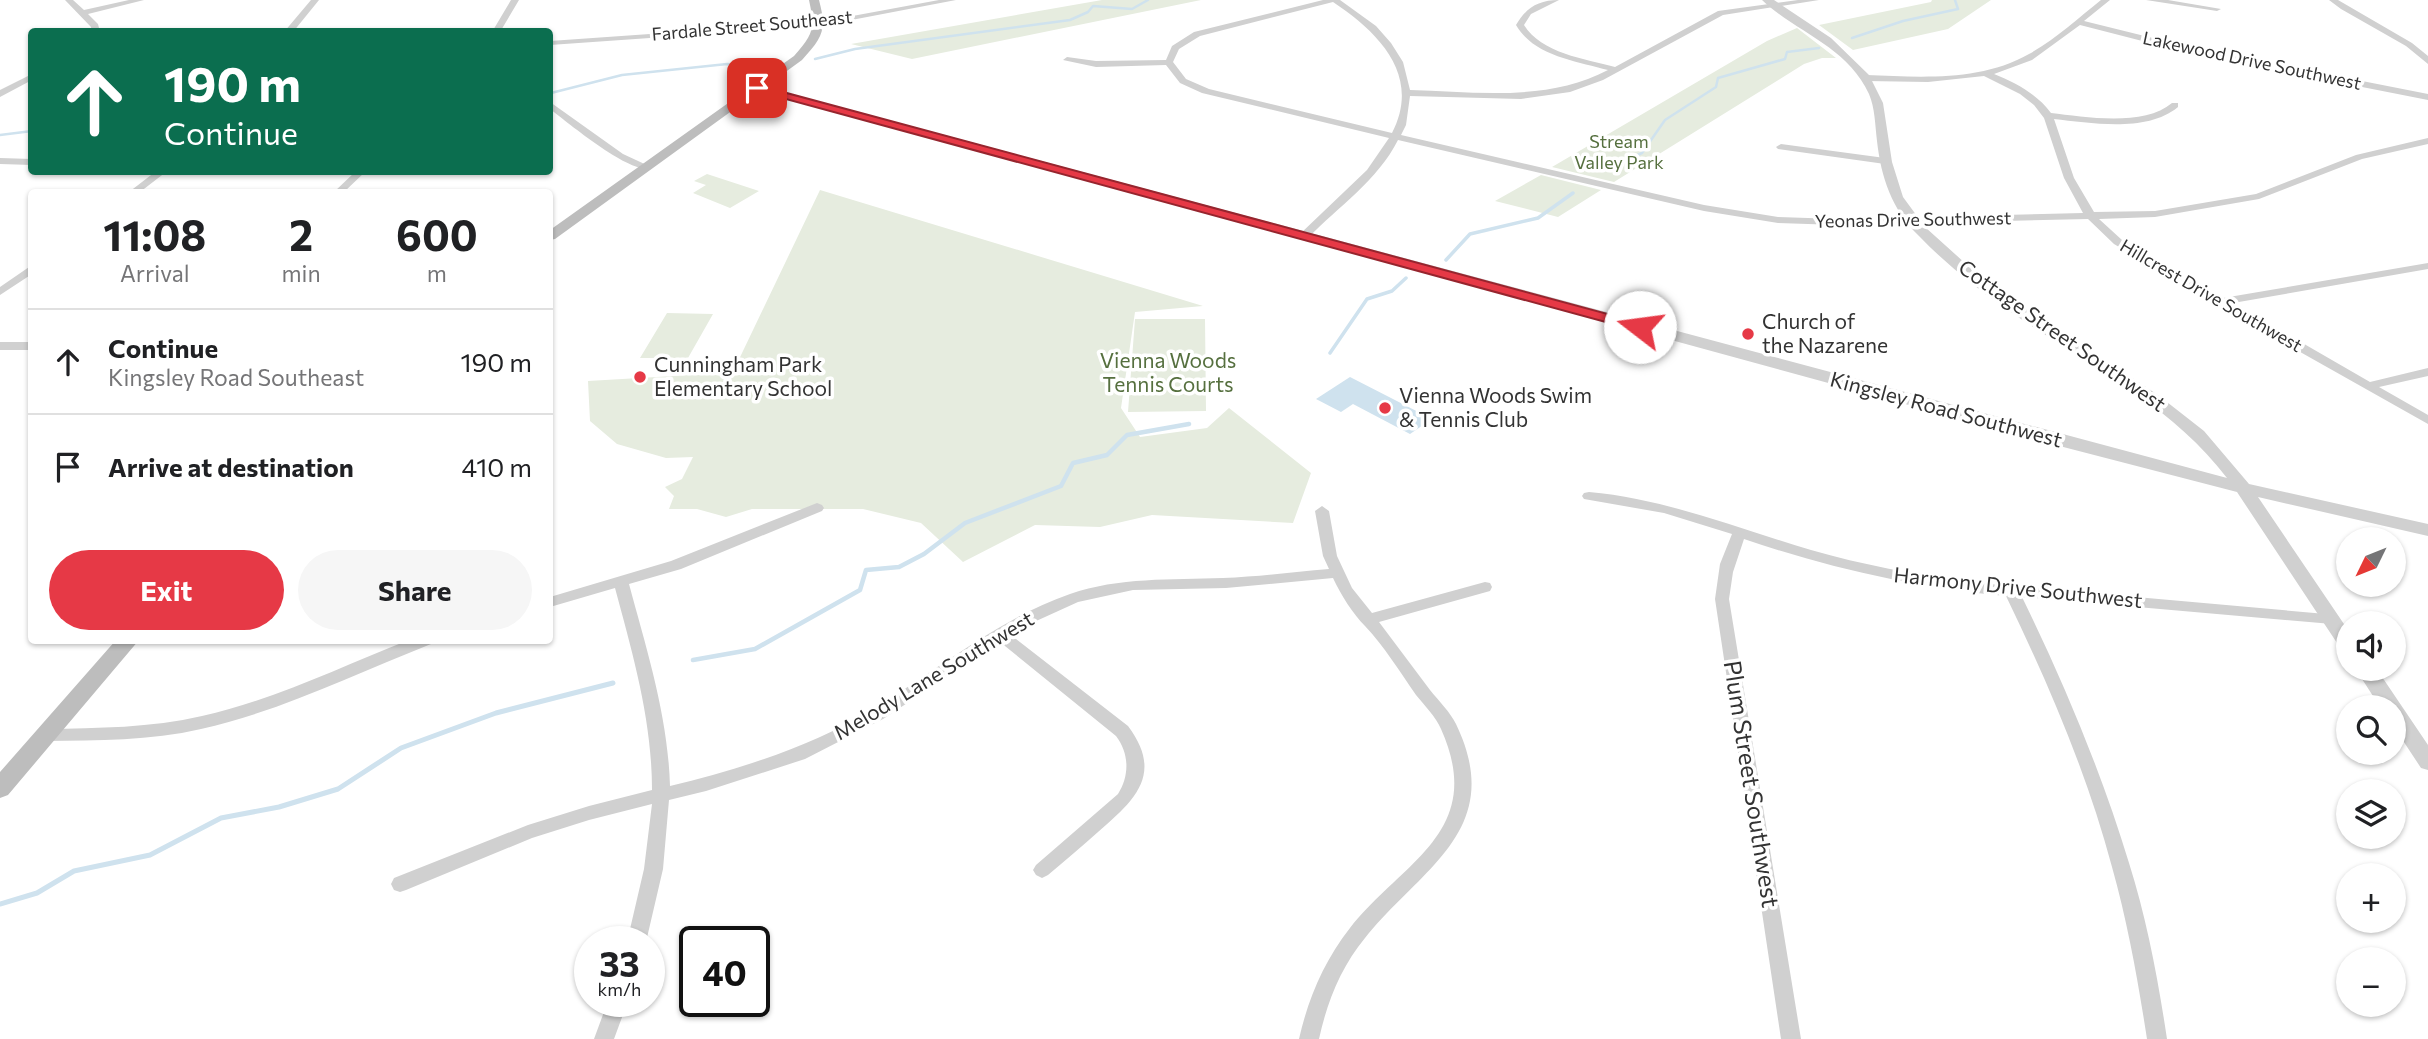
<!DOCTYPE html>
<html lang="en">
<head>
<meta charset="utf-8">
<style>
	body { margin:0; font-family:Commissioner,sans-serif; background:#f6f6f6; color:#202124; height:100vh; display:flex; flex-direction:column; font-size:26px; white-space:nowrap }
	* { box-sizing:border-box; margin:0 }
	p { font-size:23px; color:#757577 }
	.icon { flex:none; width:38px; height:38px; fill:none; stroke:currentColor; stroke-width:2; stroke-linecap:round; stroke-linejoin:round }
	.map { position:relative; flex:1; overflow:hidden }
	.details { position:absolute; left:28px; top:189px; width:525px; height:455px; display:flex; flex-direction:column; background:#fff; border-radius:7px; box-shadow:0 2px 5px #0004 }
	.details>* { flex:none }
	.banner { position:absolute; left:28px; top:28px; width:525px; height:147px; border-radius:7px; box-shadow:0 2px 5px #0004; background:#0b6e4f; color:#fff; overflow:hidden }
	.needle { width:46px; rotate:227deg }
	.tools { position:absolute; left:2336px; top:527px; display:grid; gap:14px }
	.tools a { display:grid; place-items:center; width:70px; height:70px; border-radius:50%; background:#fff; box-shadow:0 2px 5px #0004; font-size:35px }
	.speed { position:absolute; left:574px; top:926px; display:flex; gap:14px; font-size:35px; font-weight:700; text-align:center }
	.speed>* { display:grid; place-content:center; width:91px; height:91px; border-radius:50%; background:#fff; box-shadow:0 2px 5px #0004; line-height:1 }
	.speed small { font-size:18px; font-weight:400 }
	.speed .limit { border:4px solid #111; border-radius:10px; background:#fff; color:#111 }
	.pin { position:absolute; display:grid; place-items:center; width:60px; height:60px; color:#fff; margin:-30px; border-radius:14px; box-shadow:0 4px 10px #0006 }
	.me { position:absolute; width:77px; margin:-38px; rotate:285deg; stroke-linejoin:round; filter:drop-shadow(0 0 5px #0008) }
	.turn { display:flex; align-items:center; gap:24px; height:147px; padding:0 21px; font-size:32px }
	.turn .icon { width:91px; height:91px; stroke-width:2.5 }
	.turn b { display:block; font-size:49px; line-height:60px }
	.eta { display:flex; justify-content:space-evenly; align-items:center; height:119px; text-align:center }
	.eta b { font-size:42px; font-weight:700; line-height:49px }
	.button { display:flex; gap:14px; margin-top:auto; padding:14px 21px }
	.button a { flex:1; height:80px; border-radius:42px; background:#e63946; color:#fff; font-size:28px; font-weight:700; line-height:80px; text-align:center }
	.button a+a { background:#f6f6f6; color:#202124 }
	ul { padding:0; list-style:none }
	li { display:flex; align-items:center; gap:21px; height:105px; padding:0 21px; border-top:2px solid #e0e0e0 }
	li div { flex:1 }
	li b { display:block; font-size:26px }
	li em { font-style:normal }
	.map>svg:first-child { display:block }
</style>
</head>
<body>
<div class="map">
<svg width="2428" height="1039" viewBox="0 0 2428 1039">
	<rect width="100%" height="100%" fill="#fff"/>
	<path fill="#e6ecdf" d="M1102,0H1201L912,59L851,44Z
		M1932,0H1991L1948,29L1853,50L1819,25L1931,2Z
		M1797,28L1836,58H1822L1804,64L1614,182L1552,167L1767,41Z
		M707,174L759,191L730,208L693,193L706,185L694,181Z
		M1541,175L1601,190L1558,217L1495,201Z
		M820,190L1203,306L1135,312L1121,408L1140,437L1207,428L1229,408L1311,473L1293,523L1152,515L1100,527L1035,525L963,562L921,523L863,509H752L726,517L697,509H669L674,496L665,487L682,479L693,457L666,458L617,444L590,421L588,381L725,373L721,397Z
		M667,313L713,314L688,358H640Z
		M1135,319H1205L1206,411L1128,412Z"/>
	<path fill="#cfe2ee" d="M1350,377L1432,419L1410,434L1353,404L1341,412L1316,399Z"/>
	<g fill="none" stroke-linecap="round" stroke-linejoin="round">
		<path stroke="#cfe2ee" stroke-width="2.5" d="M1852,38L1903,21L1958,9L1955,0
			M815,59L855,49L1070,20L1088,12L1093,6L1132,9L1148,0
			M551,93L622,75L727,64L758,66L775,61
			M0,135L32,131
			M1605,170L1642,153L1665,120L1716,87L1718,78L1785,59L1787,52L1819,48"/>
		<path stroke="#cfe2ee" stroke-width="3.5" d="M1446,260L1470,234L1538,218L1573,193
			M1330,353L1367,299L1392,291L1406,278"/>
		<path stroke="#cfe2ee" stroke-width="4.5" d="M693,660L755,649L860,590L866,570L899,567L924,554L965,523L1061,486L1073,463L1107,455L1127,435L1189,424"/>
		<path stroke="#cfe2ee" stroke-width="5" d="M0,904L37,893L74,871L150,855L221,818L279,807L338,789L401,748L496,713L613,683"/>
		<path fill="#d0d0d0" fill-rule="evenodd" d="M65,0H73L84,10L129,0H144L88,14L98,24L100,32H92L91,27Z
			M311,0H319L293,32H284Z
			M511,0H519L500,32H492Z
			M939,0H956L820,26L550,45V41L820,22Z
			M1323,0H1340L1376,26L1391,43L1403,62L1410,90C1476,92 1548,102 1608,70C1576,61 1534,56 1516,25C1526,8 1538,0 1559,0L1531,14L1524,25C1541,53 1585,59 1615,67L1718,11L1798,0H1819L1723,15L1603,80L1570,92L1521,99L1410,96L1406,125L1401,135L1704,205L1778,217L1838,219L2083,213L2064,178L2044,118L2034,105L2020,94L1984,76L1928,82L1866,81L1862,78L1866,75C1920,77 1980,82 2029,54C2056,39 2077,19 2101,0H2110L2084,21L2189,47L2428,94V100L2189,53L2080,25L2032,60L1994,74C2016,83 2037,94 2051,113C2085,117 2144,127 2172,103H2178V107C2147,133 2091,123 2054,119L2074,178L2094,212L2155,211L2256,194L2356,155L2428,138V144L2362,159L2259,199L2155,217L2099,219L2122,240L2223,298L2428,263V269L2233,303L2370,382L2428,368V376L2379,387L2428,415V424L2215,304L2114,244L2088,219L1838,225L1778,223L1704,211L1398,140C1378,180 1338,207 1308,238H1300V234L1367,170L1389,138L1202,93L1180,83L1166,65L1096,67L1063,60L1067,57L1096,61L1166,60L1172,46L1194,32ZM1333,2C1378,32 1422,75 1392,133L1209,89L1186,79L1173,62L1179,49L1200,36Z
			M2146,0H2168L2221,9L2217,11Z
			M2329,0H2338L2412,43L2428,56V64L2406,46L2341,9Z
			M32,74V80L0,97V90Z
			M550,102L623,154L651,167C634,178 566,121 550,109Z
			M1781,144L1885,158L1890,161L1885,164L1778,149L1776,147Z
			M0,158L32,159V165L0,164Z
			M155,172H166L140,192H129Z
			M355,172H365L344,192H334Z
			M32,265V274L0,295V287Z
			M0,342H32V350H0Z
			M1589,492C1667,499 1736,528 1811,550C1862,565 1915,574 1968,582L2337,615L2340,619L2337,623L2332,624L2022,597C2064,683 2101,771 2129,863C2147,920 2158,979 2167,1039H2147C2138,981 2128,924 2112,867C2087,773 2048,683 2006,596C1917,588 1829,568 1744,539L1733,572L1729,599L1801,1039H1781L1715,599L1720,564L1732,534L1664,513L1584,499L1582,496L1584,493Z
			M817,503L822,505L824,508L822,511L681,569L629,584C647,651 668,716 670,786C740,769 811,747 873,709C938,670 998,619 1070,594C1119,577 1171,580 1223,578C1258,577 1293,572 1329,569L1323,556L1315,511L1322,506L1329,511L1337,556L1352,588L1372,613L1485,582L1490,583L1492,587L1490,591L1379,622C1396,645 1413,667 1430,690C1439,701 1450,712 1456,724C1507,830 1421,868 1365,938C1341,967 1327,1002 1319,1039H1299C1308,999 1324,961 1350,928C1403,861 1487,832 1441,729C1436,717 1424,705 1416,695C1400,672 1384,646 1365,626C1353,614 1341,595 1333,578L1226,588L1133,590L1078,602L1023,627L1011,635L1128,726C1164,774 1135,800 1098,832C1082,846 1065,861 1048,875L1042,878L1036,875L1033,870L1036,865L1118,794C1130,775 1129,753 1116,736L1000,642L883,719L805,759L706,791L669,800L663,869L646,942H627L644,869L652,804L589,820L532,838L406,890L400,892L394,890L391,884L394,878L528,825L589,806L652,790C652,720 633,655 615,588L550,607V597L671,561Z
			M409,640H433L431,644C355,674 281,711 201,729C150,741 98,740 46,741L40,740L38,735L40,730L46,729C98,728 151,728 202,716C274,700 340,667 409,640Z
			M608,1001H628L614,1039H594Z"/>
		<path fill="#d0d0d0" fill-rule="evenodd" d="M1762,0H1774L1831,38L1869,75L1883,103L1892,162L1903,197L1925,227L1986,282L2158,395L2204,431L2249,484L2428,524V536L2258,497L2348,630V651L2341,649L2237,492L2044,442L751,88L761,86L2227,478C2170,403 2085,363 2009,311C1976,288 1946,264 1919,236C1892,210 1881,177 1877,141C1875,125 1875,108 1869,94C1847,46 1797,33 1762,0Z
			M2355,668H2376L2428,745V770L2421,768L2394,727V707H2380Z"/>
		<path fill="#bdbdbd" fill-rule="evenodd" d="M809,0H819C827,30 823,37 802,60L555,239L550,240V230L794,56C814,34 815,28 809,0Z
			M116,640H139L8,795L0,798V772Z"/>
	</g>
	<path fill="#e63946" stroke="#96252e" stroke-width="2" d="M757,85L1645,324L1647,327L1645,330H1635L753,90V86Z"/>
	<g fill="#e63946" stroke="#fff" stroke-width="2.5">
		<circle cx="1748" cy="334" r="7"/>
		<circle cx="640" cy="377" r="7"/>
		<circle cx="1385" cy="408" r="7"/>
	</g>
	<g text-anchor="middle" stroke-width="7" stroke-linejoin="round" paint-order="stroke">
		<g font-size="18" fill="#333" stroke="#fff">
			<text transform="translate(752 26) rotate(-5)" y="6">Fardale Street Southeast</text>
			<text transform="translate(2252 61) rotate(12)" y="6">Lakewood Drive Southwest</text>
			<text transform="translate(1913 220) rotate(-1)" y="6">Yeonas Drive Southwest</text>
			<text transform="translate(2211 296) rotate(30)" y="6">Hillcrest Drive Southwest</text>
		</g>
		<g font-size="18" fill="#56703f" stroke="#fff">
			<text x="1619" y="148">Stream<tspan x="1619" dy="21">Valley Park</tspan></text>
		</g>
		<g font-size="21" fill="#333" stroke="#fff" text-anchor="start">
			<text x="1762" y="329">Church of<tspan x="1762" dy="24">the Nazarene</tspan></text>
			<text x="654" y="372">Cunningham Park<tspan x="654" dy="24">Elementary School</tspan></text>
			<text x="1399" y="403">Vienna Woods Swim<tspan x="1399" dy="24">&amp; Tennis Club</tspan></text>
		</g>
		<g font-size="21" fill="#333" stroke="#fff">
			<text transform="translate(2062 336) rotate(35)" y="7">Cottage Street Southwest</text>
			<text transform="translate(1946 410) rotate(15)" y="7">Kingsley Road Southwest</text>
			<text transform="translate(2018 588) rotate(6)" y="7">Harmony Drive Southwest</text>
			<text transform="translate(934 676) rotate(-31)" y="7">Melody Lane Southwest</text>
		</g>
		<g font-size="21" fill="#56703f" stroke="#fff">
			<text x="1168" y="368">Vienna Woods<tspan x="1168" dy="24">Tennis Courts</tspan></text>
		</g>
		<g font-size="24" fill="#333" stroke="#fff">
			<text transform="translate(1751 784) rotate(81)" y="8">Plum Street Southwest</text>
		</g>
	</g>
</svg>
<div class="tools">
<a><svg class="needle" viewBox="-14 -14 28 28"><path d="M0-13l5 13h-10z" fill="#e53935"/><path d="M0 13l5-13h-10z" fill="#757577"/></svg></a>
<a><svg class="icon" aria-label="sound" viewBox="0 0 24 24"><path d="M4 9h4l5-4v14l-5-4H4zM17 9q2 3 0 6"/></svg></a>
<a><svg class="icon" aria-label="search" viewBox="0 0 24 24"><circle cx="10" cy="10" r="6"/><path d="M15 15l6 6"/></svg></a>
<a><svg class="icon" aria-label="layers" viewBox="0 0 24 24"><path d="M12 4l9 5-9 5-9-5zM3 14l9 5 9-5"/></svg></a>
<a>+</a>
<a>−</a>
</div>
<div class="speed"><div>33<small>km/h</small></div><div class="limit">40</div></div>
<div class="pin" style="left:757px;top:88px;background:#d93025"><svg class="icon" aria-label="arrive" viewBox="0 0 24 24"><path d="M6 21V4h12l-3 4 3 4H6"/></svg></div>
<svg class="me" style="left:1640px;top:327px" viewBox="-20 -20 40 40"><circle r="19" fill="#fff"/><path d="M0-13L10 11 0 6-10 11z" fill="#e63946"/></svg>
<div class="banner">
<div class="turn"><svg class="icon" aria-label="ahead" viewBox="0 0 24 24"><path d="M12 20V5M6 11l6-6 6 6"/></svg><div><b>190 m</b>Continue</div></div>
</div>
<section class="details">
<div class="eta">
<div><b>11:08</b><p>Arrival</p></div>
<div><b>2</b><p>min</p></div>
<div><b>600</b><p>m</p></div>
</div>
<ul>
<li><svg class="icon" aria-label="ahead" viewBox="0 0 24 24"><path d="M12 20V5M6 11l6-6 6 6"/></svg><div><b>Continue</b><p>Kingsley Road Southeast</p></div><em>190 m</em></li>
<li><svg class="icon" aria-label="arrive" viewBox="0 0 24 24"><path d="M6 21V4h12l-3 4 3 4H6"/></svg><div><b>Arrive at destination</b></div><em>410 m</em></li>
</ul>
<div class="button"><a>Exit</a><a>Share</a></div>
</section>
</div>
</body>
</html>
